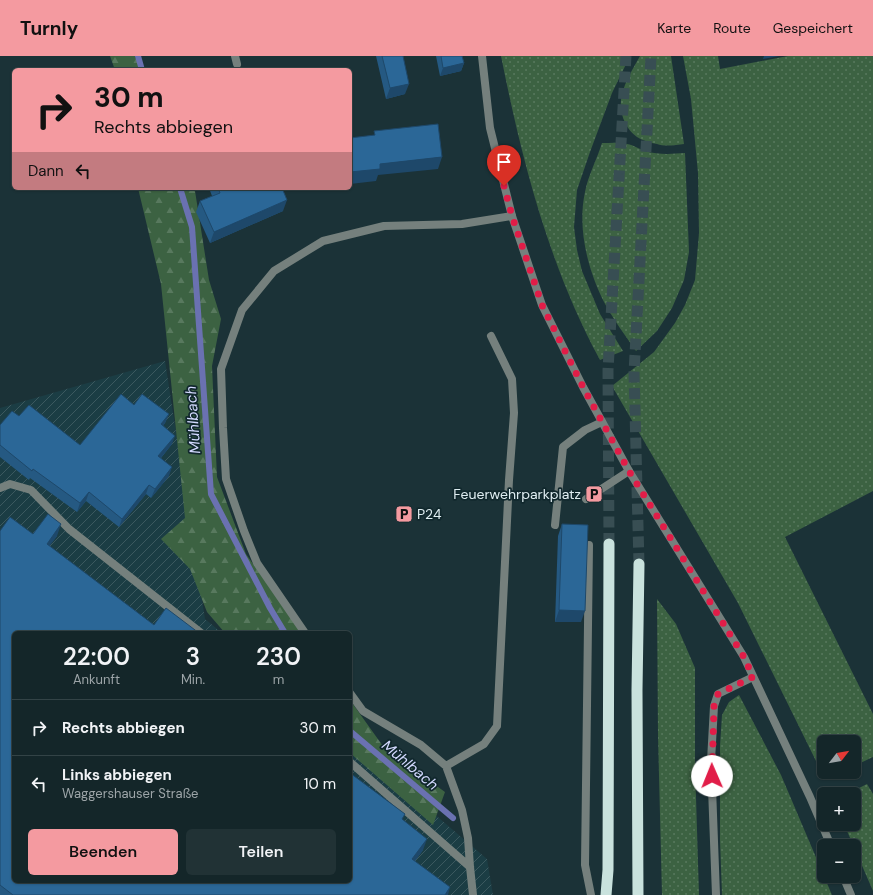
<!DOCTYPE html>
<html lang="de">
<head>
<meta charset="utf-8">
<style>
	body { margin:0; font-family:"DM Sans",sans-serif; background:#213235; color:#f1f3f6; height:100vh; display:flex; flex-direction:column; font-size:15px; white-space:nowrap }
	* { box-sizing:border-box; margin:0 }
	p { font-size:13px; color:#9da5a8 }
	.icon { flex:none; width:22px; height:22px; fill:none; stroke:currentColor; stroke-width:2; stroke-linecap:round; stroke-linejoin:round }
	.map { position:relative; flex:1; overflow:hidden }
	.details { position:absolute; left:12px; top:575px; width:340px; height:252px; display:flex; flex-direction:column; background:#142629; border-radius:6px; box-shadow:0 1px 3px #0004,0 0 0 1px #334346 }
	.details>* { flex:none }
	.guide { position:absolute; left:12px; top:12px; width:340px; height:122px; border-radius:6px; box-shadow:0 1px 3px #0004,0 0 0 1px #334346; background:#f49aa0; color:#111; overflow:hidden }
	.needle { width:26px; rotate:59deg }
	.fabs { position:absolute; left:817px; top:679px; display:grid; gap:8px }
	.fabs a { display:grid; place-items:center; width:44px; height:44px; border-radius:6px; background:#142629; box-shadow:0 1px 3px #0004,0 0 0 1px #334346; font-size:20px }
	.pin { position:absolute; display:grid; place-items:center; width:34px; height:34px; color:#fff; margin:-41px -17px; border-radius:50% 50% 50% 0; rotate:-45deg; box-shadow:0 0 4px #0007 }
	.pin .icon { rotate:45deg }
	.me { position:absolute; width:44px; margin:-22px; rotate:359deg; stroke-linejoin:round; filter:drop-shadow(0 0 3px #0008) }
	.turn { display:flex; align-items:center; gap:14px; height:84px; padding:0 16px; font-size:18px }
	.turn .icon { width:52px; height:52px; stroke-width:2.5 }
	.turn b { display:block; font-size:28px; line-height:34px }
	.then { display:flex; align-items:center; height:38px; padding:0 16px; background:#0003; gap:8px; font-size:15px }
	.eta { display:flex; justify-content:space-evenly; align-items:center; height:68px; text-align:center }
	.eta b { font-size:24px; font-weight:600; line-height:28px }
	.primary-button { display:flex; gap:8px; margin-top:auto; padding:8px 16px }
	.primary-button a { flex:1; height:46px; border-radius:6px; background:#f49aa0; color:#111; font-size:16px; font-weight:600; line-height:46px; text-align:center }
	.primary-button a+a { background:#213235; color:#f1f3f6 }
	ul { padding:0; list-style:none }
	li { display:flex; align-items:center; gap:12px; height:56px; padding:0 16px; border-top:1px solid #334346 }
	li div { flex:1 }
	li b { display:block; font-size:15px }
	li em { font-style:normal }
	header { display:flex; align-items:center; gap:24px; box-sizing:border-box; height:56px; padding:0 20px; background:#f49aa0; color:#111 }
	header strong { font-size:19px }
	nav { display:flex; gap:22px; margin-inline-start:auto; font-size:14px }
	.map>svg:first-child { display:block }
</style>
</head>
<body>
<header>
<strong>Turnly</strong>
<nav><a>Karte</a><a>Route</a><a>Gespeichert</a></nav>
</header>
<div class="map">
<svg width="873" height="839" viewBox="0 0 873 839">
	<defs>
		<pattern id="industrial-furrows" width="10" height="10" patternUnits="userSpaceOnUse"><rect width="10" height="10" fill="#1b3d44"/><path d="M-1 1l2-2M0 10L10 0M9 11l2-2" fill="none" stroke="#3c595f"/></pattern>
		<pattern id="grass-dots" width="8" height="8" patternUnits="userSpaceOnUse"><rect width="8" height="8" fill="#3c6242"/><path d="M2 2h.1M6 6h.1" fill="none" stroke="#58795e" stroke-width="1.8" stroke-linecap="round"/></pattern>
		<pattern id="forest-firs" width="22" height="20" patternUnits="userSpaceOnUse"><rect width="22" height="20" fill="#3c6242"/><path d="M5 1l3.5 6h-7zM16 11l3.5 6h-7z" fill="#58795e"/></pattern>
	</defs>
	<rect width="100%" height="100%" fill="#1b3237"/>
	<path fill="url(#industrial-furrows)" d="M165,305L205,563L222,577H14V825H350V686L487,803L493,839H0V352Z"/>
	<path fill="url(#grass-dots)" d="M501,0H630L612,37L590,96L577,134L574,171L577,194L582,215L600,258L623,295L600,304C549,210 522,105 501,0Z
		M640,0H671L684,88C676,89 665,91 657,88C651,87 641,84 637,81C624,72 618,53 622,39C625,25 633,13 640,0Z
		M683,0H718L720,13L788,0H873V435L785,481L873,658V701L854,710V686H824V708L816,705L738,547L612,330L654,296L675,267L685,249L695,224L699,177L698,117L691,43Z
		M602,87C610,87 620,86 627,88C634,89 639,93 645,95C659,99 671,98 685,97L689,196L684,224L672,252L657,275L636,295C625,279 613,263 604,246C588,214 577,173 585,136C588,120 597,103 602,87Z
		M657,543L676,568L695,612V709L699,839H662L658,679Z
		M739,639L781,719L832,839H722L720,784V690L722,659L729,646Z
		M867,728L873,738V835L844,768H854V738H847Z"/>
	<path fill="url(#forest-firs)" d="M110,0H135L141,14H115Z
		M138,132H194L195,135L209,224L221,263L212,310L217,421L246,498L302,577H225L207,556L190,513L161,483L185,462L161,228Z
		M350,644L385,693L445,736L433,769L350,697Z"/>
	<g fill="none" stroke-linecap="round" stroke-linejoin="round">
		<path stroke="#6a71b1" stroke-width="6" d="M138,0L142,14
			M180,132L192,171L211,438L270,552L285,577
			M350,675L453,762"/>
		<path stroke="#384e53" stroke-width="11" stroke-dasharray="11 5.5" stroke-linecap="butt" d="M609,488L608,314L626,0
			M639,508L634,317L651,0"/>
		<path stroke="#75807d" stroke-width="8" d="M0,432L10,428L31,434L69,473L201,577
			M586,443L629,415
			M555,469L563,391L585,374L602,366
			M589,489L585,809L591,839
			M305,577L257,507L244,475L226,423L223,372L221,313L242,254L274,215L323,185L384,170L462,168L512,160
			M350,637L363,655L421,689L446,710L484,688L497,670L509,424L514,357L512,323L491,280
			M350,706L470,811
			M446,710L462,754L468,782L470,811L473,839
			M716,839L711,705L714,650L718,638L753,621"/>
		<path stroke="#75807d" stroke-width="8" d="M235,0L237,8"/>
		<path stroke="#75807d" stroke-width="8" d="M482,0L490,72L512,160L542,249L583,331L629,415L744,601L810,741L831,790
			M843,820L851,839"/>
		<path stroke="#c9e2dd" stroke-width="11" d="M606,839L608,814L609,488
			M638,839L637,634L639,508"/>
	</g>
	<path fill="#255982" d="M376,0H403L405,38L386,43Z
		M436,0H462L464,7L461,15L440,20Z
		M209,132H282L283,155L210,187L196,156L200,145L212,140Z
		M134,349L169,358L165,367L163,370L172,388L161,402L169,420L151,442L146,438L119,471L86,445L77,456L30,422L29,424L0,401V369L19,360L80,389Z
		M562,468L581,566H555L558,480Z
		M0,475L57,480L49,490L154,569L199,577H14L403,764L423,794L415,805L448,839H0Z"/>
	<path fill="#1e486a" d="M764,0H779L763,3Z
		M464,7L461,15L440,20L443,12Z
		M409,28L405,38L386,43L390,32Z
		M442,101L438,113L378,119L376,125L350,128V116L380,108Z
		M287,144L283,155L210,187L214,176Z
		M169,358L165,367L158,377L161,368Z
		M175,380L172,388L155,409L158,400Z
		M172,411L169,420L151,442L155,433Z
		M149,429L146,438L119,471L122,463Z
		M89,436L86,445L77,456L80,447Z
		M61,468L57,480L42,500L47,488Z
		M559,554L585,555L581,566H555Z
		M427,783L423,794L408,814L412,803Z
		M450,831L448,839H445Z"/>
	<path fill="#2b6797" stroke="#1e486a" d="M382,0H403L409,28L390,32Z
		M441,0H462L464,7L443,12Z
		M438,68L442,101L380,108V113L350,116V82L375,79L374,75Z
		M218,132H282L287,144L214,176L200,145L220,137Z
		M121,338L134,349L142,338L169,358L161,368L175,380L158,400L172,411L155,433L149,429L122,463L89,436L80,447L33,413L32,415L0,389V369L12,355L19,360L29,349L80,389Z
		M48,458L61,468L47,488L154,569L166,552L199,577H14V825H350V717L405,758L402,763L427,783L412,803L450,831L445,839H13L0,829V475L10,461L33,478Z
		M562,468L588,469L585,555L559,554Z"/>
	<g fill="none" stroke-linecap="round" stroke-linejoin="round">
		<path stroke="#e11d48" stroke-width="7" stroke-dasharray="0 12.6" d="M504,130L512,160L542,249L583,331L629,415L744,601L753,621L718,638L714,650L712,720"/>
	</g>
	<defs>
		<g id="parking-square" transform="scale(0.9)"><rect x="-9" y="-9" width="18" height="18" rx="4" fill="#f49aa0" stroke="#11282d"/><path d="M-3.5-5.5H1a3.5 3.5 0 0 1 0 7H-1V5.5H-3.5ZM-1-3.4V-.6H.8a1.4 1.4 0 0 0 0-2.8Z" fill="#111"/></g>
	</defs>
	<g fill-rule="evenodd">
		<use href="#parking-square" x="594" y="438"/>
		<use href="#parking-square" x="404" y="458"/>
	</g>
	<g text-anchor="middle" stroke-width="3.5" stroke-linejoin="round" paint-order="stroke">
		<g font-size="14" fill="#dfedf1" stroke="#11282d" text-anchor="end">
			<text x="581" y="443">Feuerwehrparkplatz</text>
			<text x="417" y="463" text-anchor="start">P24</text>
		</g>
		<g font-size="15" font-style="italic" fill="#d3d9fe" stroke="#11282d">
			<text transform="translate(193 364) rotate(-94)" y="5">Mühlbach</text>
			<text transform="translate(410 709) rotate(40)" y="5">Mühlbach</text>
		</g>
	</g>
</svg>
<div class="fabs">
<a><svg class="needle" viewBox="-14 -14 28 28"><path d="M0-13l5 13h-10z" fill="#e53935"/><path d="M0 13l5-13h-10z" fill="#9da5a8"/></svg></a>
<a>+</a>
<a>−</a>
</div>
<div class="pin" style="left:504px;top:130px;background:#d93025"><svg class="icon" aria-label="arrive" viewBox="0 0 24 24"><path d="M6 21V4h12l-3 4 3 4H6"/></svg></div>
<svg class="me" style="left:712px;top:720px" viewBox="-20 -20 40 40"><circle r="19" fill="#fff"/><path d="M0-13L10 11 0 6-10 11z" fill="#e11d48"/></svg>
<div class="guide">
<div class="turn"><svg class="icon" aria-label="right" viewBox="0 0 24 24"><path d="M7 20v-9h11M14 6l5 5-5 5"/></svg><div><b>30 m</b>Rechts abbiegen</div></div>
<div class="then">Dann<svg class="icon" aria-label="left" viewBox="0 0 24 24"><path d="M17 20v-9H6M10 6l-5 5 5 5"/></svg></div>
</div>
<section class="details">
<div class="eta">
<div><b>22:00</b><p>Ankunft</p></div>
<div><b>3</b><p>Min.</p></div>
<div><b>230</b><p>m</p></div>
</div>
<ul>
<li><svg class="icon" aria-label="right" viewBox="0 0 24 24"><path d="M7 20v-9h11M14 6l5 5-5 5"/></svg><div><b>Rechts abbiegen</b></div><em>30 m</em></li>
<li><svg class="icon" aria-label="left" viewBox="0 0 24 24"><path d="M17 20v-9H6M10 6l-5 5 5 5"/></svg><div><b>Links abbiegen</b><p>Waggershauser Straße</p></div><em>10 m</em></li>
</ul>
<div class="primary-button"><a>Beenden</a><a>Teilen</a></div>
</section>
</div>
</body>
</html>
